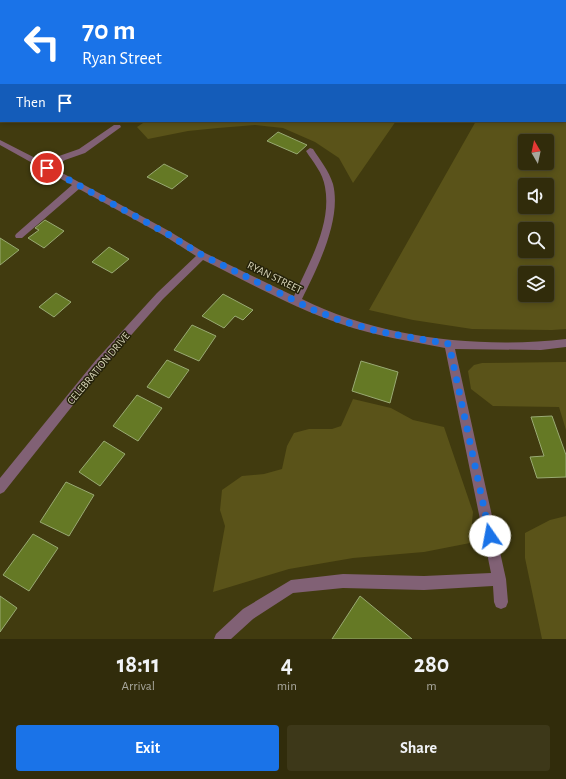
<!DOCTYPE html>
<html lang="en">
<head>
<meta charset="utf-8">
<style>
	body { margin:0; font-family:"Alegreya Sans",sans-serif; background:#3d3819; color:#f1f3f6; height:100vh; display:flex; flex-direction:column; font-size:15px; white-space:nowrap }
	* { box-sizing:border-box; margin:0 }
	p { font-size:13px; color:#a8a79d }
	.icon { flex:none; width:22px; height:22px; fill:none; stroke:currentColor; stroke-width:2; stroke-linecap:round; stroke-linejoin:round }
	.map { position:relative; height:639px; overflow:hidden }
	.sheet { display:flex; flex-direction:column; background:#312c0b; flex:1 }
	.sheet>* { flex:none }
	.hud { position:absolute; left:0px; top:0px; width:566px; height:122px; box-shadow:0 2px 6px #0003,0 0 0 1px #4c482c; background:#1a73e8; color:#fff; overflow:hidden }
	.needle { width:26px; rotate:351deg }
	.buttons { position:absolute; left:518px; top:134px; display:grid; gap:8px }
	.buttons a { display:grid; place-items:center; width:36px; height:36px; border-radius:4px; background:#312c0b; box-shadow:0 2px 6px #0003,0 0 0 1px #4c482c; font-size:20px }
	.pin { position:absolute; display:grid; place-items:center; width:34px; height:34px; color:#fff; margin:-17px; border:2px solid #fff; border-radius:50%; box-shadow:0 1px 4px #0007 }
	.me { position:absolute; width:44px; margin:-22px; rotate:348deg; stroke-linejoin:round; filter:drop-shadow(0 0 3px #0008) }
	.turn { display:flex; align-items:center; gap:14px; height:84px; padding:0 16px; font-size:18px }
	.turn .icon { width:52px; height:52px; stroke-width:2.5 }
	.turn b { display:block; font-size:28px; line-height:34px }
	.then { display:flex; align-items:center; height:38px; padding:0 16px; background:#0003; gap:8px; font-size:15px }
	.eta { display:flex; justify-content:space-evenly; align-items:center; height:68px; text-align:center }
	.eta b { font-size:24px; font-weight:700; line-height:28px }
	.button { display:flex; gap:8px; margin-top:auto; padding:8px 16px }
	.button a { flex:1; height:46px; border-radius:4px; background:#1a73e8; color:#fff; font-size:16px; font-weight:700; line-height:46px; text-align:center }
	.button a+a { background:#3d3819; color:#f1f3f6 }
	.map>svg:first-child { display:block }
</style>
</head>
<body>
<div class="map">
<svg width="566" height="639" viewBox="0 0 566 639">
	<rect width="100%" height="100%" fill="#413b0f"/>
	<path fill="#5a5319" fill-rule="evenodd" d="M0,0H480L1,1L0,60Z
		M535,0H566V329L552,330L472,329L413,320L369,310L476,121H565V1ZM525,141H547V163H525ZM525,185H547V207H525ZM525,229H547V251H525ZM525,273H547V295H525Z
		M146,121H396L353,183L339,158L315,142L283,128L255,125L218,128L188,131L148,139L137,127Z
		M566,362V430L559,407L493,406L471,389L468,371L474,365L482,363Z
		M353,399L391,408L413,420L444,427L473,512L470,543L424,552L353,558L289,569L213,592L225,526L220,510L222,490L242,476L264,474L282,469L287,446L294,433L309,429H332L341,426Z
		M566,516V639H542L525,558V533L550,520Z"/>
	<path fill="#657925" stroke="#99aa73" d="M278,132L307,145L297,154L267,141Z
		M164,164L188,176L172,189L147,177Z
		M45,220L64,231L44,248L28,238L39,230L35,228Z
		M0,238L19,250L0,265Z
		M109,247L129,259L112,273L92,262Z
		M56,293L71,302L54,317L39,307Z
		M223,294L253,310L243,320L235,316L224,328L202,316Z
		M192,325L216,336L199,361L174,350Z
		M167,360L189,370L169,398L147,387Z
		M361,361L398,372L390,403L352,391Z
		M137,395L162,408L138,441L113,426Z
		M552,416L566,455V477L537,478L530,457L544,456L531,417Z
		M104,441L125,454L100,486L79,472Z
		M66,482L94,495L69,536L40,522Z
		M33,534L58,548L29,591L3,575Z
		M0,596L17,608L0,632Z
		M360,596L412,639H332Z"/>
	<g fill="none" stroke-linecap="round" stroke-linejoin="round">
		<path fill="#816175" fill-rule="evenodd" d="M114,125H120L121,127L85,153L65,160L53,168L169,231L205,253L294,296C309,263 332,224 325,187C323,173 313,162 306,151L310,148L313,149C320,160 329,171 333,184C342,220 317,268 302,299C380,338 480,349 566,339V347L541,350L455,349L506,579L508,602L506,607L501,609L496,607L494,602L493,586L424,590L343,588L293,593L253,619L231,639H214L216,634L243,609L291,580L343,574L424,576L491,573L445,348C410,341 375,336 341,324C293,308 248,282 203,260L163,299L104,366L4,492L0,494V478L96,360L157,293L196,256L163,235L79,189L22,238H16L15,236L16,234L72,185L0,145V140L47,164L59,156L79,149Z"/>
	</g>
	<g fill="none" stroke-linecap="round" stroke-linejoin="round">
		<path stroke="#1a73e8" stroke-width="7" stroke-dasharray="0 12.6" d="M47,168L166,233L202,255L314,310L342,321L381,332L449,344L490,536"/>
	</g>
	<g text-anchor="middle" stroke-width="3" stroke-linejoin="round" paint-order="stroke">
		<g font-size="11" fill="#d7d4b7" stroke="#25220a">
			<text transform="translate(275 277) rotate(26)" y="4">RYAN STREET</text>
			<text transform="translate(98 368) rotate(-50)" y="4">CELEBRATION DRIVE</text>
		</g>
	</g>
</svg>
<div class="buttons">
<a><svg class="needle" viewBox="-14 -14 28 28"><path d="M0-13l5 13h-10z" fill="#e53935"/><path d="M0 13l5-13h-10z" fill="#a8a79d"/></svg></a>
<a><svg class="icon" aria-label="sound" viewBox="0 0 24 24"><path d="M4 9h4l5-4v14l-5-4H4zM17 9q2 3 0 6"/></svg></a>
<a><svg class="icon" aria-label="search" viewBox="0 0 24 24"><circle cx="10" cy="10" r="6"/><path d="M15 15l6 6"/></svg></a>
<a><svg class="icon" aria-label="layers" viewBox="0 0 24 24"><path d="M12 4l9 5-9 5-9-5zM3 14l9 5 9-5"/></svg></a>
</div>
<div class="pin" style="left:47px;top:168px;background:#d93025"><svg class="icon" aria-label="arrive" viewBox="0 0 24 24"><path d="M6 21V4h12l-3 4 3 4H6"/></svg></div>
<svg class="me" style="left:490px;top:536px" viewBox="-20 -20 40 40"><circle r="19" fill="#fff"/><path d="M0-13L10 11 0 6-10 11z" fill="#1a73e8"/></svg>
<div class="hud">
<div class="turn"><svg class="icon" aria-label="left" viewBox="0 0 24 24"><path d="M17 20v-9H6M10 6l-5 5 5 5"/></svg><div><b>70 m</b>Ryan Street</div></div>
<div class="then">Then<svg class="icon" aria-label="arrive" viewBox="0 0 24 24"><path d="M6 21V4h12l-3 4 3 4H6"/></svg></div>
</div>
</div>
<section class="sheet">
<div class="eta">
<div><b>18:11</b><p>Arrival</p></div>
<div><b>4</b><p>min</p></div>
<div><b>280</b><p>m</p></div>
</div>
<div class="button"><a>Exit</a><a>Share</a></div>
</section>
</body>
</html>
